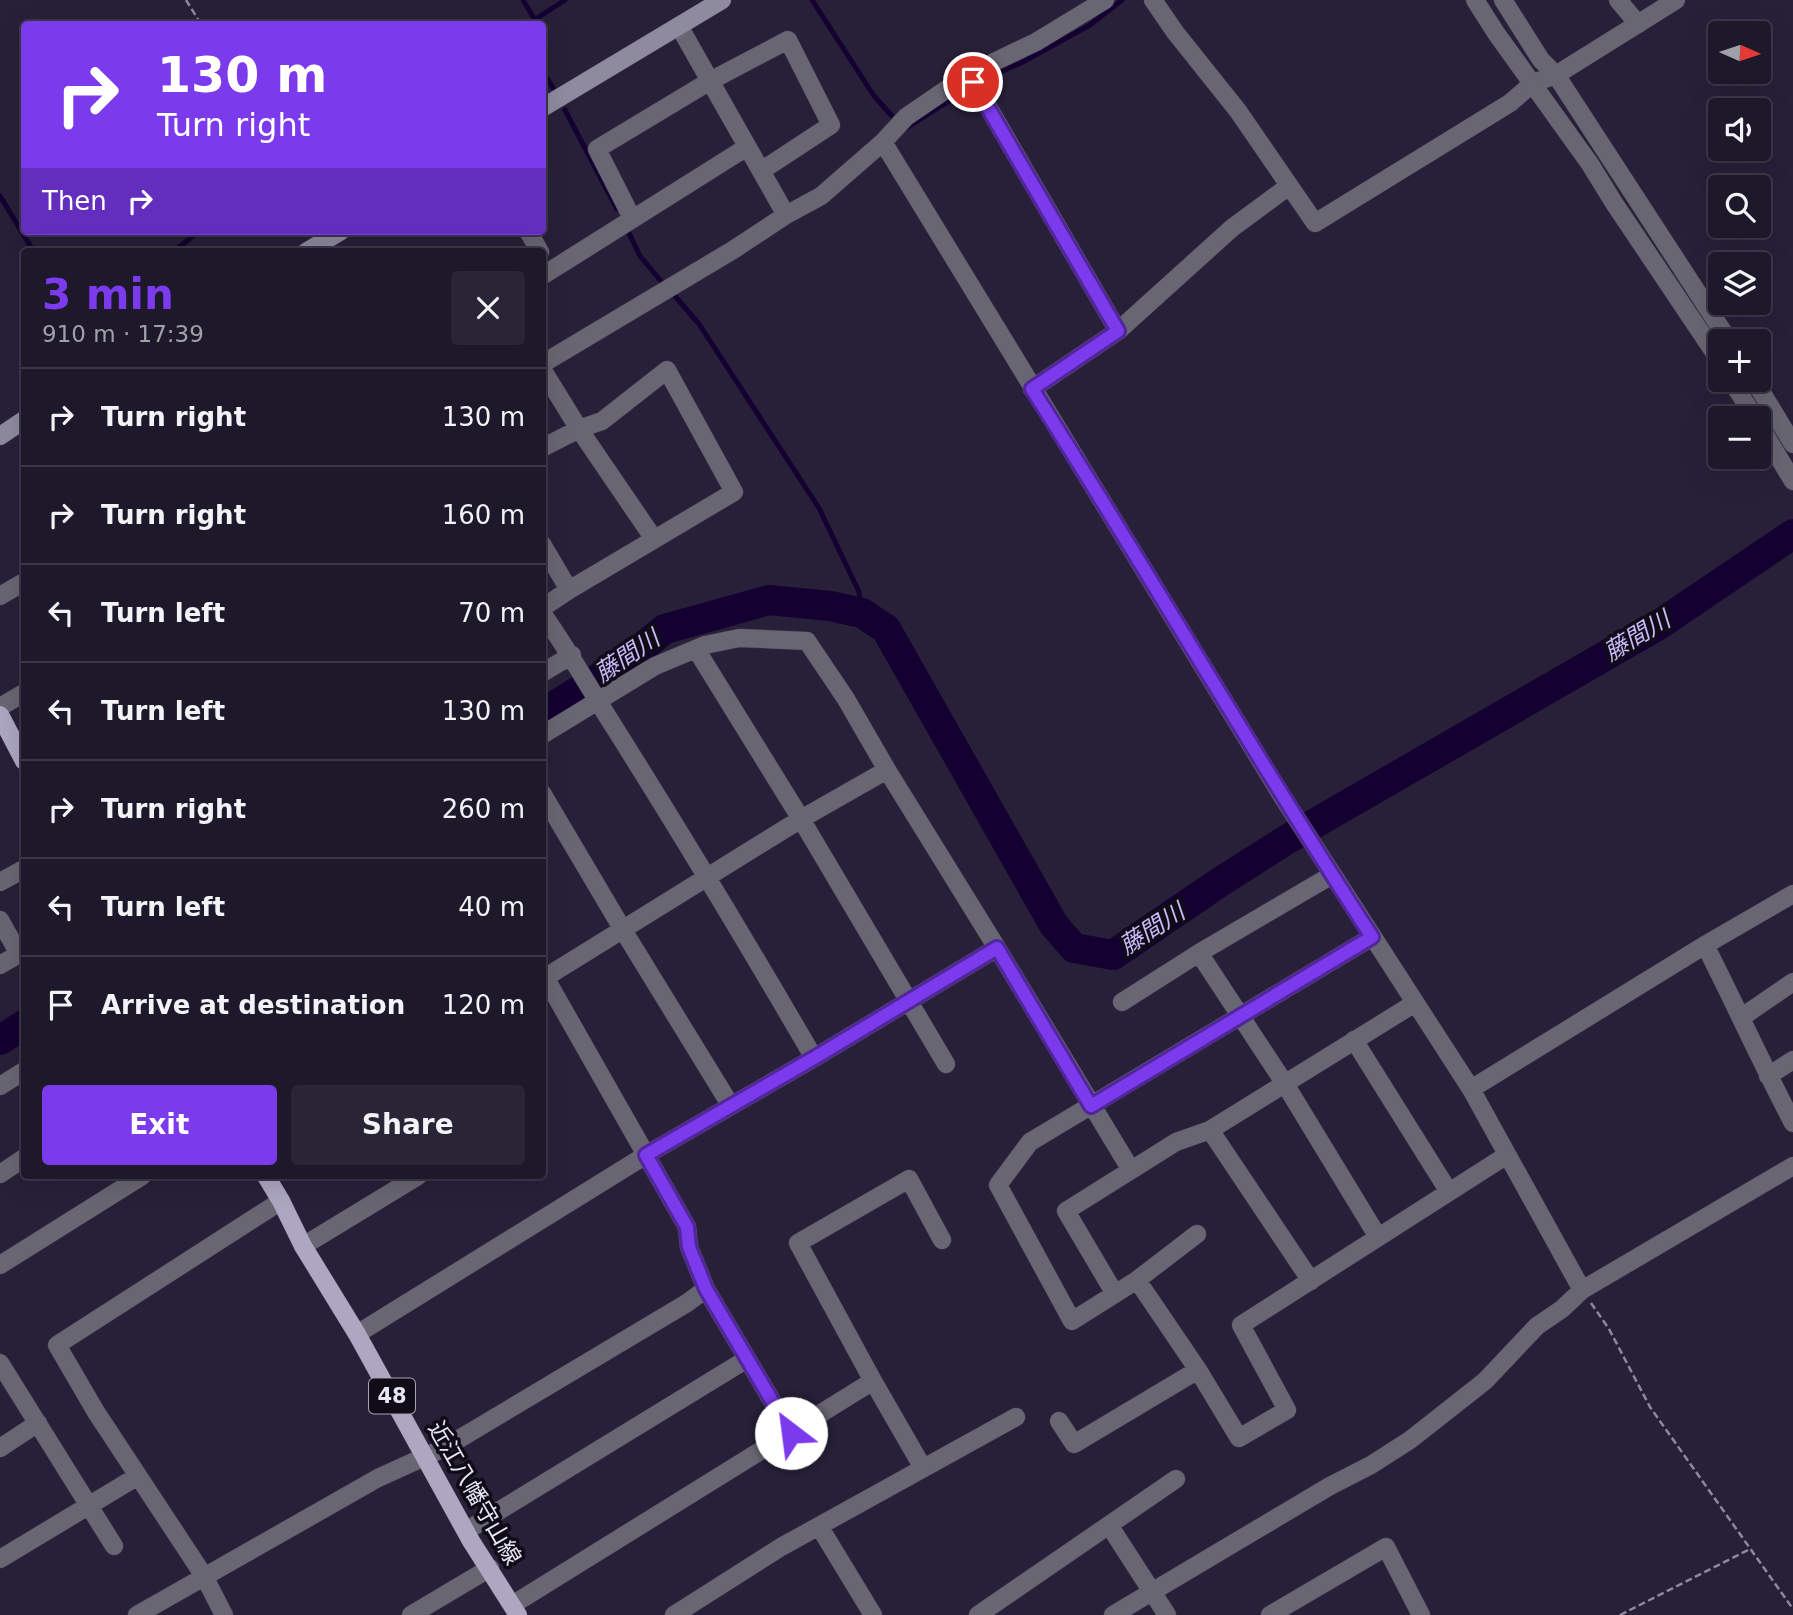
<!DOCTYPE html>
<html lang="en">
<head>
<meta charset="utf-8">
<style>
	body { margin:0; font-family:"DejaVu Sans","Noto Sans JP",sans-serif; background:#2a2536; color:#f1f3f6; height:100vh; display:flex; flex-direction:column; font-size:26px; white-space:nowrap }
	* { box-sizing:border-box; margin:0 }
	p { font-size:23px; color:#a0a0a8 }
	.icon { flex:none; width:38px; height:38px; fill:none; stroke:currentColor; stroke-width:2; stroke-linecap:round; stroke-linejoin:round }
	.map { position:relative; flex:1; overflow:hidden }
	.details { position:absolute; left:21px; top:248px; width:525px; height:931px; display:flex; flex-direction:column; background:#1d182a; border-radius:7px; box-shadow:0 7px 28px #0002,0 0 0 2px #3b3747 }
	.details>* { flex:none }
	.top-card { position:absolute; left:21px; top:21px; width:525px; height:214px; border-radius:7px; box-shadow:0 7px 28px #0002,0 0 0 2px #3b3747; background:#7c3aed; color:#fff; overflow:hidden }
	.needle { width:46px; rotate:93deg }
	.fabs { position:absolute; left:1708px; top:21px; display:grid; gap:14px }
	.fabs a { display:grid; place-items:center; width:63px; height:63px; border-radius:7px; background:#1d182a; box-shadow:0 7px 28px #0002,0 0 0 2px #3b3747; font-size:35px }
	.pin { position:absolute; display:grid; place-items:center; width:60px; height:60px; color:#fff; margin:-30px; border:4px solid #fff; border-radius:50%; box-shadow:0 2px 7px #0007 }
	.me { position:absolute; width:77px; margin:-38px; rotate:330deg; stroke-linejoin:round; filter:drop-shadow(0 0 5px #0008) }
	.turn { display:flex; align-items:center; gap:24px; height:147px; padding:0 21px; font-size:32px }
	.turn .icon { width:91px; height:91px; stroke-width:2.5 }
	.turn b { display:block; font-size:49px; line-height:60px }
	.then { display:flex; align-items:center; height:66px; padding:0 21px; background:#0003; gap:14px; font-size:26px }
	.round { display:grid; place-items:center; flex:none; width:74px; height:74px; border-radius:7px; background:#2a2536 }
	.summary { display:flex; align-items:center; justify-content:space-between; height:119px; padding:0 21px }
	h1 { font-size:42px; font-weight:600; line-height:52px; color:#7c3aed }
	.primary-button { display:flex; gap:14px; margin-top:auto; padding:14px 21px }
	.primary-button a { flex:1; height:80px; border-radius:7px; background:#7c3aed; color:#fff; font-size:28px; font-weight:600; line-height:80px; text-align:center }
	.primary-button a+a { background:#2a2536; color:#f1f3f6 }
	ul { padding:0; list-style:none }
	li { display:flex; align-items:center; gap:21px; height:98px; padding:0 21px; border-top:2px solid #3b3747 }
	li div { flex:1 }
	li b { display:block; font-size:26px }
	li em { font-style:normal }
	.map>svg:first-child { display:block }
</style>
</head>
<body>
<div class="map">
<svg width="1793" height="1615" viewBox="0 0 1793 1615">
	<rect width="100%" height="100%" fill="#272038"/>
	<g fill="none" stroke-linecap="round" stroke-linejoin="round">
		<path stroke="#140031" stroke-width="5" d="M523,0L535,20
			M812,0L874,96L892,116
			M528,24L565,0
			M542,70L553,88
			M565,110L617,209
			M908,127L982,80L1021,63L1090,25L1122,0
			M0,196L34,252
			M627,229L640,256L661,281
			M173,252L199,231
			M674,295L699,324L819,508L859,592L862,613"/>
		<path stroke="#140031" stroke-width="30" d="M542,714L624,662L665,629L769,600L830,606L862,613L886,629L1054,925L1074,948L1113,955L1220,882L1286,840L1657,626L1793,534
			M0,1040L24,1025"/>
		<g stroke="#423b52" stroke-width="19">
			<path id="minor" d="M1153,0L1175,32L1238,111L1315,223L1510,103L1533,83L1556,75
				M1618,0L1638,24
				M679,26L786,215
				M969,74L1118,331
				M883,142L1282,796L1471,1089L1582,1290
				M632,218L597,149L710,81L788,40L831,125L761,171
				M528,231L540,252
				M542,276L747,147
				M542,364L733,250L786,215L821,196L883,142L906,117L969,74L1036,42L1105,0
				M542,369L579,429L654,539
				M1032,389L1118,331L1232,228L1289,186
				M542,448L579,429L602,421L667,370L734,492L569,590L542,608
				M542,544L569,590
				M0,596L24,582
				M542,613C569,651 591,691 616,730C684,838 750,948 814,1058
				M696,649L801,819L946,1064
				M542,673L572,655
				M0,707L24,693
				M542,793L623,930L731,1106
				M1332,875L1199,953L1285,1084L1378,1237
				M0,882L24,869
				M0,920L19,954L0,965
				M1705,945C1735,1004 1762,1064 1793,1123
				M997,948L1131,1170
				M542,972L687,1227L689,1247L706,1289
				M546,977L801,819L887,770
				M1122,1002L1199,953
				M1742,1017L1793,982
				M1354,1040L1449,1192
				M1768,1076L1793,1060
				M0,1086L24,1071
				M1471,1089L1705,945L1793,894
				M0,1174L24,1158
				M1197,1234L1137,1280L1198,1370
				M303,1246L418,1176
				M0,1265L142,1176
				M1137,1280L1072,1321L998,1185L1030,1142L1372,937
				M1311,1281L1210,1130L1415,1003
				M1115,1294L1066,1211L1176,1142L1210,1130
				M357,1334L646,1155L814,1058L997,948L887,770L846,699L807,641L739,638L705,645L655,666L542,735
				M0,1363L114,1546
				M873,1381L798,1243L909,1179L942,1240
				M1059,1421L1074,1444L1198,1370L1239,1438L1287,1410L1241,1325L1507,1155
				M0,1448L38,1423
				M1109,1525L1167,1615
				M819,1526L873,1615
				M466,1531L747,1359
				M0,1559L138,1476
				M512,1605L873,1381L923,1468
				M137,1615L378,1478L444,1448L687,1303L706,1289L791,1433
				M224,1615L204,1576L96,1412L57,1345L281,1201
				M411,1615L490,1568
				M674,1615L781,1547L1016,1417
				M978,1615L1176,1479
				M1113,1615L1330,1486L1371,1465L1410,1440L1485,1381L1537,1326L1562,1309L1582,1290L1793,1166
				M1270,1615L1386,1547L1421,1615"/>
		</g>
		<g stroke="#423b52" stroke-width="19">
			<path id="tertiary" d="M1475,0L1496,33L1590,164L1614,203L1720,361
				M1503,0L1541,60L1556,75L1729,341
				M1556,75L1676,0
				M1731,380L1755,418
				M1754,380L1793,444
				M1759,425L1793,481"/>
		</g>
		<g stroke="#423b52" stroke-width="19">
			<path id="secondary" d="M542,108L722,0
				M306,252L341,231
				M0,436L24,420"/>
		</g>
		<g stroke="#423b52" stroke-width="19">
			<path id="primary" d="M0,715L24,761
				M266,1176L281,1201L303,1246L357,1334L471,1541L518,1615"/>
		</g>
		<path stroke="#8d889c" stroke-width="2.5" stroke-dasharray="7 3.5" stroke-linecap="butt" d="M186,0L201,24
			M1591,1303L1609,1329L1650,1407L1793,1609
			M1620,1615L1750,1549"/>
		<use href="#minor" stroke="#696673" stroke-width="18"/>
		<use href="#tertiary" stroke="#696673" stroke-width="18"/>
		<use href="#secondary" stroke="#8f8b9f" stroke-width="18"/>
		<use href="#primary" stroke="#ada7c1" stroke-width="18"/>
	</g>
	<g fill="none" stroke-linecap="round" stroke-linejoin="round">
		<g stroke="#51269a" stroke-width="18">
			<path id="route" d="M791,1433L706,1289L689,1247L687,1227L646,1155L814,1058L997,948L1091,1106L1372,937C1255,757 1148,571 1032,389L1118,331L973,82"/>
		</g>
		<use href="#route" stroke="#7c3aed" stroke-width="12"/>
	</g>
	<g text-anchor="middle" stroke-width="7" stroke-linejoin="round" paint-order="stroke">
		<rect fill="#0f0c17" stroke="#a6a3b2" stroke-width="2" x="369" y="1378.5" width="46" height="35" rx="5"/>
		<g font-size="21" font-weight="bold" fill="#e7e4f4">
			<text x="392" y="1403">48</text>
		</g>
		<g font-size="23" fill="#e7e4f4" stroke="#0f0c17">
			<text transform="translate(475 1493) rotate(60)" y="8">近江八幡守山線</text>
		</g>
		<g font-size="24" font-style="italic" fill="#cab9fa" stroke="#0f0c17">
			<text transform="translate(1637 636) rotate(-31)" y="8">藤間川</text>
			<text transform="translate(627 656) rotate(-34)" y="8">藤間川</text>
			<text transform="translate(1152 929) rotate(-33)" y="8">藤間川</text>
		</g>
	</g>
</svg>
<div class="fabs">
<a><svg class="needle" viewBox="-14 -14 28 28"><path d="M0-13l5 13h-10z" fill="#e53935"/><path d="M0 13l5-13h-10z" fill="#a0a0a8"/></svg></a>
<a><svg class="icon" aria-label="sound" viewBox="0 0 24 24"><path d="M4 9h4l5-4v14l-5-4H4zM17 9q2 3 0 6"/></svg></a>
<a><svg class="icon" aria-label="search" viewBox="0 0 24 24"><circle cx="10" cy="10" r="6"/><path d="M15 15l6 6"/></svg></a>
<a><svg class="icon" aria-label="layers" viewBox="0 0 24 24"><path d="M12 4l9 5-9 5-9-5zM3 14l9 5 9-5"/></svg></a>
<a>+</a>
<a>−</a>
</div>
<div class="pin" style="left:973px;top:82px;background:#d93025"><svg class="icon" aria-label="arrive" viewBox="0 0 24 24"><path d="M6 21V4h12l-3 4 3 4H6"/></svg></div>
<svg class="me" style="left:791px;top:1433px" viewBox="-20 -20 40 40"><circle r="19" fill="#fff"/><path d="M0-13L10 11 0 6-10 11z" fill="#7c3aed"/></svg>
<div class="top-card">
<div class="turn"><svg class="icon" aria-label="right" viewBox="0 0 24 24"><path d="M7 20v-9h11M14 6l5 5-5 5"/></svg><div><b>130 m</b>Turn right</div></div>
<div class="then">Then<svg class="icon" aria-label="right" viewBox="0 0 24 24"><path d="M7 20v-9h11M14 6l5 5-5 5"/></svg></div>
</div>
<section class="details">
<div class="summary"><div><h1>3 min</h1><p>910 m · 17:39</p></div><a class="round"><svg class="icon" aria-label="close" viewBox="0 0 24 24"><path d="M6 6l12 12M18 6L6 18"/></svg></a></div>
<ul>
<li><svg class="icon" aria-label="right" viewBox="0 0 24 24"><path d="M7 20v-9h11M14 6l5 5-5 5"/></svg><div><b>Turn right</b></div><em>130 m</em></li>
<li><svg class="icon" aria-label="right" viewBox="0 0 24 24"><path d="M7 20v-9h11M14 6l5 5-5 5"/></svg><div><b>Turn right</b></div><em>160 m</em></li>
<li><svg class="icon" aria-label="left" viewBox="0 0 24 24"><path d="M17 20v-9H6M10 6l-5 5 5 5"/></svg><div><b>Turn left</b></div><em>70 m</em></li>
<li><svg class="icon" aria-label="left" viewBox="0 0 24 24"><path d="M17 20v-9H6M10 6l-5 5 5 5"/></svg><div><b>Turn left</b></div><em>130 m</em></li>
<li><svg class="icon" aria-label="right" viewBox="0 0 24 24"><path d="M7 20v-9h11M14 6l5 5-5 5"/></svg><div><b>Turn right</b></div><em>260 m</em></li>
<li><svg class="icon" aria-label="left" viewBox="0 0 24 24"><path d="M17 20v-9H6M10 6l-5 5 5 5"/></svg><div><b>Turn left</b></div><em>40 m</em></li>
<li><svg class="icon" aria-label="arrive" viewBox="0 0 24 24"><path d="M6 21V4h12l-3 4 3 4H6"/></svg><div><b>Arrive at destination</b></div><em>120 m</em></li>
</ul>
<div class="primary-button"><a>Exit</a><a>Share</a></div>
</section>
</div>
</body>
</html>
